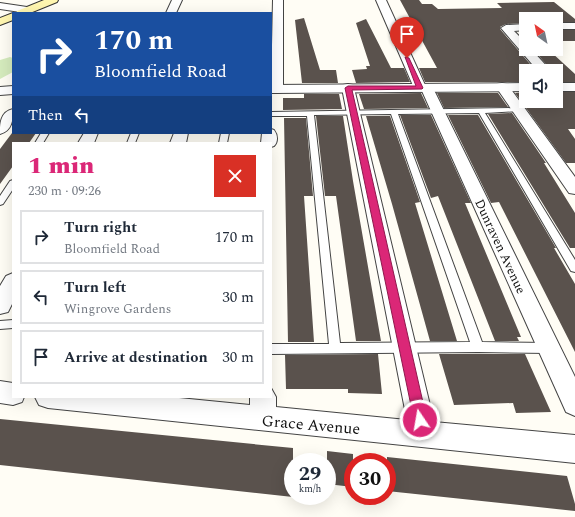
<!DOCTYPE html>
<html lang="en">
<head>
<meta charset="utf-8">
<style>
	body { margin:0; font-family:Spectral,serif; background:#f6f6f7; color:#1f2937; height:100vh; display:flex; flex-direction:column; font-size:15px; white-space:nowrap }
	* { box-sizing:border-box; margin:0 }
	p { font-size:13px; color:#747a83 }
	.icon { flex:none; width:22px; height:22px; fill:none; stroke:currentColor; stroke-width:2; stroke-linecap:round; stroke-linejoin:round }
	.map { position:relative; flex:1; overflow:hidden }
	.sheet { position:absolute; left:12px; top:142px; width:260px; height:256px; display:flex; flex-direction:column; background:#fff; border-radius:0px; box-shadow:0 4px 16px #0002 }
	.sheet>* { flex:none }
	.hud { position:absolute; left:12px; top:12px; width:260px; height:122px; border-radius:0px; box-shadow:0 4px 16px #0002; background:#1a4fa0; color:#fff; overflow:hidden }
	.needle { width:26px; rotate:327deg }
	.fabs { position:absolute; left:519px; top:12px; display:grid; gap:8px }
	.fabs a { display:grid; place-items:center; width:44px; height:44px; border-radius:0px; background:#fff; box-shadow:0 4px 16px #0002; font-size:20px }
	.speed { position:absolute; left:284px; top:453px; display:flex; gap:8px; font-size:20px; font-weight:700; text-align:center }
	.speed>* { display:grid; place-content:center; width:52px; height:52px; border-radius:50%; background:#fff; box-shadow:0 4px 16px #0002; line-height:1 }
	.speed small { font-size:10px; font-weight:400 }
	.speed .limit { border:6px solid #d22; background:#fff; color:#111 }
	.pin { position:absolute; display:grid; place-items:center; width:34px; height:34px; color:#fff; margin:-41px -17px; border-radius:50% 50% 50% 0; rotate:-45deg; box-shadow:0 0 4px #0007 }
	.pin .icon { rotate:45deg }
	.me { position:absolute; width:44px; margin:-22px; rotate:348deg; stroke-linejoin:round; filter:drop-shadow(0 0 3px #0008) }
	.turn { display:flex; align-items:center; gap:14px; height:84px; padding:0 16px; font-size:18px }
	.turn .icon { width:52px; height:52px; stroke-width:2.5 }
	.turn b { display:block; font-size:28px; line-height:34px }
	.then { display:flex; align-items:center; height:38px; padding:0 16px; background:#0003; gap:8px; font-size:15px }
	.round { display:grid; place-items:center; flex:none; width:42px; height:42px; border-radius:0px; background:#f6f6f7 }
	.headline { display:flex; align-items:center; justify-content:space-between; height:68px; padding:0 16px }
	h1 { font-size:24px; font-weight:800; line-height:30px; color:#db2777 }
	ul { padding:0; list-style:none }
	li { display:flex; align-items:center; gap:12px; height:54px; margin:0 8px 6px; padding:0 8px; border:2px solid #e0e1e3; border-radius:0px }
	li div { flex:1 }
	li b { display:block; font-size:15px }
	li em { font-style:normal }
	.map>svg:first-child { display:block }
</style>
</head>
<body>
<div class="map">
<svg width="575" height="517" viewBox="0 0 575 517">
	<rect width="100%" height="100%" fill="#fffdf5"/>
	<path fill="#d5ebbd" d="M10,57L13,58V72L0,79V60Z"/>
	<path fill="#5a524d" d="M400,0H419L422,4H432L438,9L502,8L497,3L554,2L575,19V22H556V19H526V23L506,24L500,27V29L536,71H526V82H425L419,68H437Z
		M304,18L320,70H336L338,83H302L295,20Z
		M366,19L391,68H404L410,82L356,83L352,70L367,69L366,66H370L356,23Z
		M556,30H575V41H556L563,48H558L563,52H551L575,74V82H556V71H552L533,49H556Z
		M526,92V101H556V92H575V129H568L575,139V163H566L515,93Z
		M421,93L428,108L364,109L359,94Z
		M437,93H498L508,107L444,108Z
		M304,94H339L342,109L283,110V98H304Z
		M512,113L546,163H544L575,213V248H570L488,114Z
		M400,115H431L471,203H465L521,337H517L519,341H495L438,196L431,198Z
		M448,115H478L556,248H554L575,284V352L499,202L491,203Z
		M316,116H343L353,181L381,341H356L336,196H325Z
		M366,116H390L420,202L415,203L457,341H430L392,204Z
		M284,118H306L313,196H304L314,342H288Z
		M12,133H36L29,143H13V166L0,184V149Z
		M378,354L382,394L348,393V389H286L285,355Z
		M439,354H525L551,412L516,413L513,403L454,405Z
		M0,419L293,448V497L0,465Z
		M327,451L353,454V487L327,484Z
		M387,457L567,476L575,504V511L387,491Z"/>
	<g fill="none" stroke-linecap="round" stroke-linejoin="round">
		<g stroke="#444" stroke-width="2">
			<path id="service" d="M517,108L519,109V111L485,113L575,260V272L571,271L479,113L398,114L482,342L549,343L553,345L555,348L553,351L549,353L478,352L271,354V344H329L307,116H271V112ZM391,114L470,342L340,343L314,115Z
				M41,133H49L43,143H35Z
				M131,133H139L135,143H127Z
				M221,133H229L227,143H219Z
				M13,180V189L3,204L0,205V196L10,181Z
				M13,320V328L0,329V321Z"/>
		</g>
		<g stroke="#444" stroke-width="2">
			<path id="minor" d="M172,0H182L176,13H166Z
				M273,0H283V89L282,92L277,93L271,90Z
				M376,0H386L425,85H432L433,88L575,377V416L566,412L422,91H415L414,88Z
				M0,3L27,7L32,10L27,13L0,9Z
				M556,23H575V29H556Z
				M526,24V30L514,31L526,43V49H531L551,71H538L501,28L506,25Z
				M502,83L507,84L575,177V194L569,193L496,87L497,84Z
				M348,84L353,85L354,88L434,422L575,435V463L48,408L39,405L35,397H169L250,405V397H271V388L276,397V407L407,420L342,88L343,85Z
				M13,109C13,120 12,131 0,134C0,124 0,112 13,109Z
				M271,129L274,130C278,135 278,142 274,146L271,147V143H261L262,133H271Z
				M84,133H98L94,143H78Z
				M174,133H188L186,143H170Z
				M13,273V302L8,312L0,314V286L6,276Z
				M0,381L13,383V397H24L22,402L13,405L0,403Z"/>
		</g>
		<g stroke="#444" stroke-width="2">
			<path id="tertiary" d="M526,83V91L271,93V85Z
				M556,83H575V91H556Z
				M13,86V94L0,95V87Z"/>
		</g>
		<g stroke="#333" stroke-width="2">
			<path id="secondary" d="M44,0H58L57,2L30,13H16L17,11Z
				M13,13V20L0,25V18Z"/>
		</g>
		<use href="#service" fill="#fff" fill-rule="evenodd"/>
		<use href="#minor" fill="#fff" fill-rule="evenodd"/>
		<use href="#tertiary" fill="#fff" fill-rule="evenodd"/>
		<use href="#secondary" fill="#fff6b0" fill-rule="evenodd"/>
	</g>
	<path fill="#db2777" stroke="#8e194d" d="M405,57L409,58L423,88L422,89L352,90L427,420L425,424L420,426L416,424L414,420L345,88L348,86H416Z"/>
	<g text-anchor="middle" stroke-width="4" stroke-linejoin="round" paint-order="stroke">
		<g font-size="13" fill="#111" stroke="#fff">
			<text transform="translate(501 246) rotate(65)" y="5">Dunraven Avenue</text>
		</g>
		<g font-size="16" fill="#111" stroke="#fff">
			<text transform="translate(311 424) rotate(5)" y="6">Grace Avenue</text>
		</g>
	</g>
</svg>
<div class="fabs">
<a><svg class="needle" viewBox="-14 -14 28 28"><path d="M0-13l5 13h-10z" fill="#e53935"/><path d="M0 13l5-13h-10z" fill="#747a83"/></svg></a>
<a><svg class="icon" aria-label="sound" viewBox="0 0 24 24"><path d="M4 9h4l5-4v14l-5-4H4zM17 9q2 3 0 6"/></svg></a>
</div>
<div class="speed"><div>29<small>km/h</small></div><div class="limit">30</div></div>
<div class="pin" style="left:407px;top:58px;background:#d93025"><svg class="icon" aria-label="arrive" viewBox="0 0 24 24"><path d="M6 21V4h12l-3 4 3 4H6"/></svg></div>
<svg class="me" style="left:420px;top:420px" viewBox="-20 -20 40 40"><circle r="17" fill="#db2777" stroke="#fff" stroke-width="3"/><path d="M0-11L8 9 0 5-8 9z" fill="#fff"/></svg>
<div class="hud">
<div class="turn"><svg class="icon" aria-label="right" viewBox="0 0 24 24"><path d="M7 20v-9h11M14 6l5 5-5 5"/></svg><div><b>170 m</b>Bloomfield Road</div></div>
<div class="then">Then<svg class="icon" aria-label="left" viewBox="0 0 24 24"><path d="M17 20v-9H6M10 6l-5 5 5 5"/></svg></div>
</div>
<section class="sheet">
<div class="headline"><div><h1>1 min</h1><p>230 m · 09:26</p></div><a class="round" style="background:#d93025;color:#fff"><svg class="icon" aria-label="close" viewBox="0 0 24 24"><path d="M6 6l12 12M18 6L6 18"/></svg></a></div>
<ul>
<li><svg class="icon" aria-label="right" viewBox="0 0 24 24"><path d="M7 20v-9h11M14 6l5 5-5 5"/></svg><div><b>Turn right</b><p>Bloomfield Road</p></div><em>170 m</em></li>
<li><svg class="icon" aria-label="left" viewBox="0 0 24 24"><path d="M17 20v-9H6M10 6l-5 5 5 5"/></svg><div><b>Turn left</b><p>Wingrove Gardens</p></div><em>30 m</em></li>
<li><svg class="icon" aria-label="arrive" viewBox="0 0 24 24"><path d="M6 21V4h12l-3 4 3 4H6"/></svg><div><b>Arrive at destination</b></div><em>30 m</em></li>
</ul>
</section>
</div>
</body>
</html>
